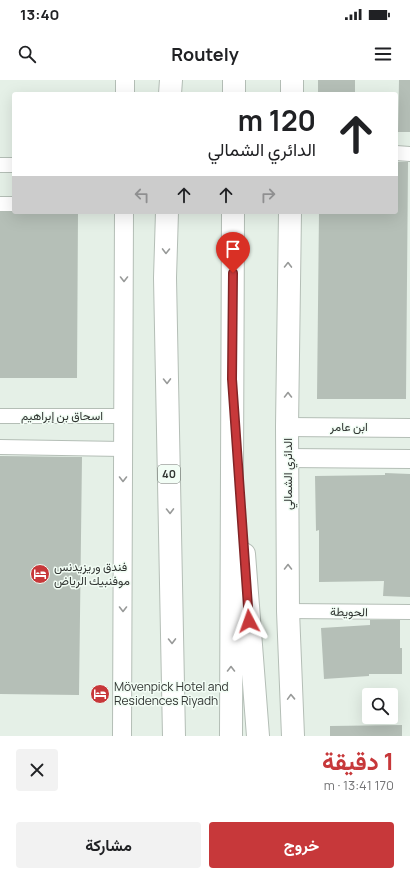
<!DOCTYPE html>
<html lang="ar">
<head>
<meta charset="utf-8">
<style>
	body { margin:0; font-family:Manrope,Vazirmatn,sans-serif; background:#f2f2f2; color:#202124; direction:rtl; height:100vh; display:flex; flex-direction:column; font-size:15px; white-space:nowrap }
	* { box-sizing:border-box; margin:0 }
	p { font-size:13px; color:#757577 }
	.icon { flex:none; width:22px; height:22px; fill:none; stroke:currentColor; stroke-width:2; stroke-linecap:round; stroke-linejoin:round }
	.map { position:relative; height:656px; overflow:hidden; direction:ltr }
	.details { display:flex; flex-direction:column; background:#fff; flex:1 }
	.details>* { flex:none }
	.top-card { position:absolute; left:12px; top:12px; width:386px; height:122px; border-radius:4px; box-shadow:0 4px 16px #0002; direction:rtl; background:#fff; color:#202124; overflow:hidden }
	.fabs { position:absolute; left:362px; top:608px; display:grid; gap:8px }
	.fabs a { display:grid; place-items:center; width:36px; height:36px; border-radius:4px; background:#fff; box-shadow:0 4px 16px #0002; font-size:20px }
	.pin { position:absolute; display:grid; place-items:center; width:34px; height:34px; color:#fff; margin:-41px -17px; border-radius:50% 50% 50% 0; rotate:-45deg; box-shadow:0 0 4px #0007 }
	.pin .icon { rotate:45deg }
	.me { position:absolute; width:44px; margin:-22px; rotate:356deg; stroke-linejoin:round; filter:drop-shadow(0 0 3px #0008) }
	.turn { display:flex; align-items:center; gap:14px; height:84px; padding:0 16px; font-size:18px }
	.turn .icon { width:52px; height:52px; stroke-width:2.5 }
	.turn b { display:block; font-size:28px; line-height:34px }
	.lanes { display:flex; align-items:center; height:38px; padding:0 16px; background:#0003; justify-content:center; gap:20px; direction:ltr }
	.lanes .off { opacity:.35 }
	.round { display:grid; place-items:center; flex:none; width:42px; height:42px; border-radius:4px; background:#f2f2f2 }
	.headline { display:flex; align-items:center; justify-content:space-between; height:68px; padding:0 16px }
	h1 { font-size:24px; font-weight:700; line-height:30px; color:#c7383a }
	.button { display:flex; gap:8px; margin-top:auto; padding:8px 16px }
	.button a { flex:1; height:46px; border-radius:4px; background:#c7383a; color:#fff; font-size:16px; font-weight:700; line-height:46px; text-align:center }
	.button a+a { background:#f2f2f2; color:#202124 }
	.status { display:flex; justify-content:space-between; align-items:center; height:28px; padding:0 20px; background:#fff; direction:ltr }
	.status svg { height:11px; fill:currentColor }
	header { display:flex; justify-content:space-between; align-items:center; height:52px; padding:0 16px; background:#fff; font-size:18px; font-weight:700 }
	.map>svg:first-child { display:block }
</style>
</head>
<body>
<div class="status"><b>13:40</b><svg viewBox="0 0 49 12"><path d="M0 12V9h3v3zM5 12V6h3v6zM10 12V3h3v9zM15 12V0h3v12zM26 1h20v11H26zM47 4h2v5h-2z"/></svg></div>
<header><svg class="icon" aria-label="menu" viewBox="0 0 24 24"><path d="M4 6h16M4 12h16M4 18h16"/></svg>Routely<svg class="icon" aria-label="search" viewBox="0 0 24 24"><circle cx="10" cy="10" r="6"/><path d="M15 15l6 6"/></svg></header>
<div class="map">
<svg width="410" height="656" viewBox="0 0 410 656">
	<rect width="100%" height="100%" fill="#e5f0e7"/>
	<path fill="#b5bfb7" d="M318,0H355V14H318Z
		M399,0H410V52H398Z
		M396,82H408L406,319H317L319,132H396Z
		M0,132H78L77,298H0Z
		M0,376L82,377L79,615L0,614Z
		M385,393L410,394V517L383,516L384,501L319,502V450L316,451L315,396L385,395Z
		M370,540H400V568H402V594H369V596L324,599L321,548L370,545Z
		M402,645V656H330V646Z"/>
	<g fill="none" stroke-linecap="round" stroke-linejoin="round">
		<g stroke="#b4beb6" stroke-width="16">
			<path id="minor" d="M396,73L410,74
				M0,85H14
				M0,124H14
				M0,336H124
				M0,367L123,369
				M288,531L410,532"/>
		</g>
		<g stroke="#b4beb6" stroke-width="20">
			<path id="tertiary" d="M125,14V0
				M287,347L410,348
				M288,378L410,379
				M122,656L124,132"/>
		</g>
		<g stroke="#b4beb6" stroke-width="24">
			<path id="primary" d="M292,14V0
				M290,132L287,347L288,531L293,656"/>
		</g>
		<g stroke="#b4beb6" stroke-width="24">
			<path id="motorway" d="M170,14L171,0
				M234,14V0
				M167,132L165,198L174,656
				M244,474L258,656
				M231,656L233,132"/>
		</g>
		<use href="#minor" stroke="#fff" stroke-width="14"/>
		<use href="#tertiary" stroke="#fff" stroke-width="18"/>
		<use href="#primary" stroke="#fff" stroke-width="22"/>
		<use href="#motorway" stroke="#fff" stroke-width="22"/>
	</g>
	<defs><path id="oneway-chevron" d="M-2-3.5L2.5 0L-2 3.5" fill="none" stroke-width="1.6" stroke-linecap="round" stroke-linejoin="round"/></defs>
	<g stroke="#989a99">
		<use href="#oneway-chevron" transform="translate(166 171) rotate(91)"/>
		<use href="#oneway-chevron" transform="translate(288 185) rotate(-89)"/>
		<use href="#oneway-chevron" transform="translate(124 199) rotate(90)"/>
		<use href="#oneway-chevron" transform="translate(167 301) rotate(89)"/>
		<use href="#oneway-chevron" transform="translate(288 315) rotate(-90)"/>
		<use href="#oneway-chevron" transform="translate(123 399) rotate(90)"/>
		<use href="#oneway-chevron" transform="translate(170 431) rotate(89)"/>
		<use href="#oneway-chevron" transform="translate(288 487) rotate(-90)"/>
		<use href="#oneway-chevron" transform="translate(123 529) rotate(90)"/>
		<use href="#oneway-chevron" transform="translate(172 561) rotate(89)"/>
		<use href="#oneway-chevron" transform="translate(231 589) rotate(-90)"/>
		<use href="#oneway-chevron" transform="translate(291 617) rotate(-92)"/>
	</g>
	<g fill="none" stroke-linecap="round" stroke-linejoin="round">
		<g stroke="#812426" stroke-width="10">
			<path id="route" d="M233,193L232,299L249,541"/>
		</g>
		<use href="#route" stroke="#c7383a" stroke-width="7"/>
	</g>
	<defs>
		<g id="hotel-disc" transform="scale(1)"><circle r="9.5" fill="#c7383a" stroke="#f2fdf5"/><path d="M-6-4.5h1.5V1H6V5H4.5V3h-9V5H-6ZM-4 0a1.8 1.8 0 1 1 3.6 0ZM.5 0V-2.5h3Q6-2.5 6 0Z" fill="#fff"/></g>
	</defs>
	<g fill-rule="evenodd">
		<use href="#hotel-disc" x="40" y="494"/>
		<use href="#hotel-disc" x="100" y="614"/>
	</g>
	<g text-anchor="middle" stroke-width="3" stroke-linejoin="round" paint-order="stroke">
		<rect fill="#f2fdf5" stroke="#6c726d" stroke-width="1" x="158" y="385" width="22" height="18" rx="3"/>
		<g font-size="11" font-weight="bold" fill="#323633">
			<text x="169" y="398">40</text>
		</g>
		<g font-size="12" fill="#323633" stroke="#f2fdf5">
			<text x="62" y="340">اسحاق بن إبراهيم</text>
			<text x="349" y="351">ابن عامر</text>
			<text transform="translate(288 394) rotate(-90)" y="4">الدائري الشمالي</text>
			<text transform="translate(349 532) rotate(1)" y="4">الحويطة</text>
		</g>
		<g font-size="12" fill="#323633" stroke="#f2fdf5" text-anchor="start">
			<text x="54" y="491">فندق وريزيدنس<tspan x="54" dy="14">موفنبيك الرياض</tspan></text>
			<text x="114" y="611">Mövenpick Hotel and<tspan x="114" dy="14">Residences Riyadh</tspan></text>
		</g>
	</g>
</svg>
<div class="fabs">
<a><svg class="icon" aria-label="search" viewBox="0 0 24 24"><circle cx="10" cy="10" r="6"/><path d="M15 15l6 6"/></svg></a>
</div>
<div class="pin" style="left:233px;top:193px;background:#d93025"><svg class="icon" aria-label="arrive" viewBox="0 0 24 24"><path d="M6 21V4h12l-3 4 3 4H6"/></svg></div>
<svg class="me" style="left:249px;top:541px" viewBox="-20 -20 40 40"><path d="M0-17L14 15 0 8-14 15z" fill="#c7383a" stroke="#fff" stroke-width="4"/></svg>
<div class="top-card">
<div class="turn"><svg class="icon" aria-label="ahead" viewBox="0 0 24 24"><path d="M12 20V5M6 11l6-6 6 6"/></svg><div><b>120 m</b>الدائري الشمالي</div></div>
<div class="lanes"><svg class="icon off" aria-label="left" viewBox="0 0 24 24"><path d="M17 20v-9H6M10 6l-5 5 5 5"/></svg><svg class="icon" aria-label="ahead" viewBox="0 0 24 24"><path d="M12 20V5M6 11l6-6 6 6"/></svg><svg class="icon" aria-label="ahead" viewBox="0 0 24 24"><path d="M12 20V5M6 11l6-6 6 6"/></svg><svg class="icon off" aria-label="right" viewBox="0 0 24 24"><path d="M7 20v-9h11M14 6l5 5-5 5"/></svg></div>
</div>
</div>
<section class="details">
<div class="headline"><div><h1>1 دقيقة</h1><p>170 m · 13:41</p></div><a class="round"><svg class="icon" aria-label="close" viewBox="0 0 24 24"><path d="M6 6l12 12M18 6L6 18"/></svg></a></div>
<div class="button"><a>خروج</a><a>مشاركة</a></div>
</section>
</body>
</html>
